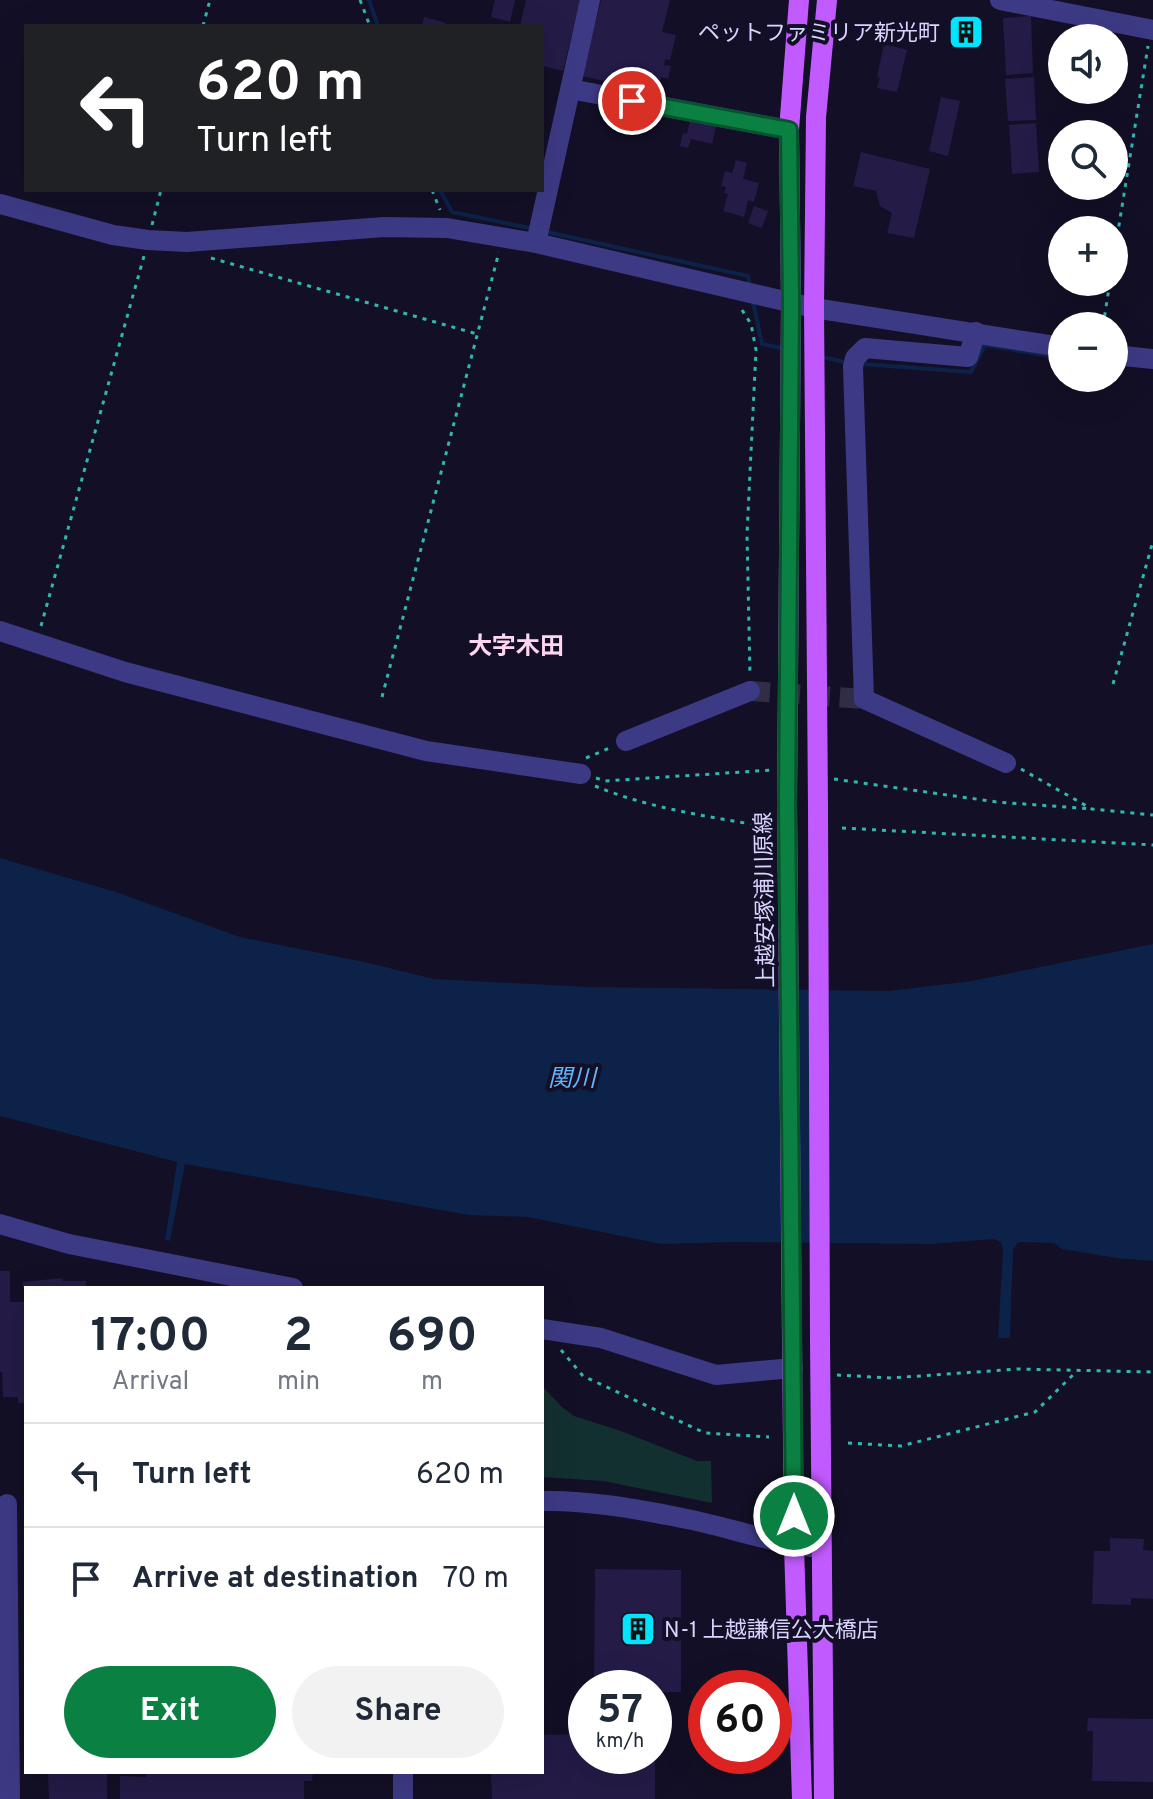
<!DOCTYPE html>
<html lang="en">
<head>
<meta charset="utf-8">
<style>
	body { margin:0; font-family:Overpass,"Noto Sans JP",sans-serif; background:#f2f2f3; color:#1f2937; height:100vh; display:flex; flex-direction:column; font-size:30px; white-space:nowrap }
	* { box-sizing:border-box; margin:0 }
	p { font-size:26px; color:#747a83 }
	.icon { flex:none; width:44px; height:44px; fill:none; stroke:currentColor; stroke-width:2; stroke-linecap:round; stroke-linejoin:round }
	.map { position:relative; flex:1; overflow:hidden }
	.drawer { position:absolute; left:24px; top:1286px; width:520px; height:488px; display:flex; flex-direction:column; background:#fff; border-radius:0px; box-shadow:0 8px 32px #0002 }
	.drawer>* { flex:none }
	.hud { position:absolute; left:24px; top:24px; width:520px; height:168px; border-radius:0px; box-shadow:0 8px 32px #0002; background:#202124; color:#fff; overflow:hidden }
	.fabs { position:absolute; left:1048px; top:24px; display:grid; gap:16px }
	.fabs a { display:grid; place-items:center; width:80px; height:80px; border-radius:50%; background:#fff; box-shadow:0 8px 32px #0002; font-size:40px }
	.speed { position:absolute; left:568px; top:1670px; display:flex; gap:16px; font-size:40px; font-weight:700; text-align:center }
	.speed>* { display:grid; place-content:center; width:104px; height:104px; border-radius:50%; background:#fff; box-shadow:0 8px 32px #0002; line-height:1 }
	.speed small { font-size:20px; font-weight:400 }
	.speed .limit { border:12px solid #d22; background:#fff; color:#111 }
	.pin { position:absolute; display:grid; place-items:center; width:68px; height:68px; color:#fff; margin:-34px; border:4px solid #fff; border-radius:50%; box-shadow:0 2px 8px #0007 }
	.me { position:absolute; width:88px; margin:-44px; rotate:0deg; stroke-linejoin:round; filter:drop-shadow(0 0 6px #0008) }
	.turn { display:flex; align-items:center; gap:28px; height:168px; padding:0 40px; font-size:36px }
	.turn .icon { width:104px; height:104px; stroke-width:2.5 }
	.turn b { display:block; font-size:56px; line-height:68px }
	.eta { display:flex; justify-content:space-evenly; align-items:center; height:136px; text-align:center }
	.eta b { font-size:48px; font-weight:700; line-height:56px }
	.button { display:flex; gap:16px; margin-top:auto; padding:16px 40px }
	.button a { flex:1; height:92px; border-radius:48px; background:#0b8043; color:#fff; font-size:32px; font-weight:700; line-height:92px; text-align:center }
	.button a+a { background:#f2f2f3; color:#1f2937 }
	ul { padding:0; list-style:none }
	li { display:flex; align-items:center; gap:24px; height:104px; padding:0 40px; border-top:2px solid #e0e1e3 }
	li div { flex:1 }
	li b { display:block; font-size:30px }
	li em { font-style:normal }
	.map>svg:first-child { display:block }
</style>
</head>
<body>
<div class="map">
<svg width="1153" height="1799" viewBox="0 0 1153 1799">
	<rect width="100%" height="100%" fill="#130f26"/>
	<path fill="#12302f" d="M542,1386L562,1407L574,1416L621,1431L697,1461H711L712,1503L603,1481L542,1477Z"/>
	<path fill="#0c2248" d="M0,858L116,892L240,937L369,963L434,979L589,987L888,991L972,981L1153,944V1261L1116,1258L1062,1249L1054,1243L1018,1242L1013,1250L1010,1338H998L1003,1250L1001,1242L993,1239L932,1244L732,1242L661,1244L528,1217L469,1215L185,1164L170,1241L165,1240L177,1162L0,1116Z"/>
	<g fill="none" stroke-linecap="round" stroke-linejoin="round">
		<path stroke="#0c2248" stroke-width="4" d="M369,0L378,26
			M440,190L452,212L534,229
			M547,232L748,276L750,286
			M753,302L762,344L786,349
			M822,357L849,363
			M861,364L971,372L985,345L1062,358"/>
	</g>
	<path fill="#241b47" d="M495,0H515L510,22L491,17Z
		M526,0H580L563,71L542,66V26H520Z
		M601,0H670L662,32L676,35L670,60L665,59L664,65L671,66L668,79L661,77L657,94L582,76Z
		M959,15L979,19L972,49L952,44Z
		M1031,16L1033,73L1006,75L1003,18Z
		M424,17L446,23L445,26H422Z
		M884,44L907,50L897,92L877,88L880,78L877,77Z
		M1034,77L1036,120L1008,121L1005,79Z
		M941,97L960,101L948,156L929,151Z
		M690,120L716,127L712,144L691,139L688,148L680,146L683,133L687,134Z
		M1036,123L1039,172L1012,174L1009,125Z
		M861,152L930,169L914,238L887,233L892,213L880,206L876,191L853,186Z
		M736,160L747,163L743,179L759,183L754,202L748,200L744,217L723,211L728,194L724,193L726,187L721,186L725,171L732,173Z
		M754,206L768,211L762,228L748,223Z
		M0,1271H10V1302H26V1403H18V1397H3L2,1372H0Z
		M62,1278L63,1281H86V1288H23V1282Z
		M1110,1538L1144,1539L1143,1550L1153,1551V1599L1131,1598V1605L1092,1604L1094,1551H1110Z
		M595,1569L681,1570V1692H654V1688H594Z
		M1088,1718L1153,1719V1782L1092,1781L1093,1731H1087Z
		M586,1734V1756H655V1799H492L491,1772H542V1735Z
		M48,1772H107V1799H49Z
		M146,1772H313L312,1781H304V1799H120V1776L146,1777Z"/>
	<g fill="none" stroke-linecap="round" stroke-linejoin="round">
		<path stroke="#312d47" stroke-width="20" stroke-dasharray="20 10" stroke-linecap="butt" d="M750,691L864,699"/>
		<path stroke="#2fb8b0" stroke-width="3" stroke-dasharray="4 6" stroke-linecap="butt" d="M360,0L370,26
			M203,26L210,0
			M432,190L440,210
			M152,225L161,190
			M1114,256L1148,46
			M211,258L477,334
			M742,310L751,324L756,350L747,534L750,675
			M1103,326L1110,282
			M41,626L144,256
			M1113,684L1153,541
			M382,697L499,252
			M586,758L612,747
			M1021,769L1092,809L1153,815
			M596,778L605,781L772,770
			M834,779L997,802L1092,809
			M595,786C648,808 706,816 762,826
			M842,828L1153,845
			M561,1350L583,1376L705,1433L769,1437
			M837,1375L891,1378L1018,1369L1153,1372
			M848,1443L901,1446L1035,1412L1075,1373"/>
		<path stroke="#3d3a85" stroke-width="20" d="M1000,0L1153,30
			M570,89L789,130
			M0,204L113,235L148,240L187,242L384,227L447,228L536,243L814,308L1062,347
			M536,243L590,0
			M976,332L968,357L865,348L855,358L853,367L864,699L1006,763
			M1114,355L1153,359
			M0,631L125,672L426,751L581,774
			M626,741L750,691
			M0,1224L69,1244L293,1288
			M542,1329L601,1338L716,1375L793,1368
			M542,1501C588,1500 637,1509 682,1518C729,1527 773,1544 821,1548
			M7,1504L10,1799
			M403,1772V1799"/>
		<path stroke="#c25bff" stroke-width="20" d="M787,804L791,303L789,130L799,0
			M818,807L814,308L816,117L827,0
			M820,1341L824,1799
			M792,1342L794,1546L802,1799"/>
		<path stroke="#c25bff" stroke-width="20" d="M787,804L792,1342
			M818,807L820,1341"/>
	</g>
	<g fill="none" stroke-linecap="round" stroke-linejoin="round">
		<g stroke="#07532c" stroke-width="20">
			<path id="route" d="M632,101L789,130L791,303L787,804L794,1516"/>
		</g>
		<use href="#route" stroke="#0b8043" stroke-width="14"/>
	</g>
	<defs>
		<g id="building-square" transform="scale(1.8)"><rect x="-9" y="-9" width="18" height="18" rx="4" fill="#00e5ff" stroke="#130f26"/><path d="M-4-6H4V6H1V3H-1V6H-4ZM-2.5-4.3h1.7v1.8h-1.7ZM.8-4.3h1.7v1.8H.8ZM-2.5-1h1.7V.8h-1.7ZM.8-1h1.7V.8H.8Z" fill="#111"/></g>
	</defs>
	<g fill-rule="evenodd">
		<use href="#building-square" x="966" y="32"/>
		<use href="#building-square" x="638" y="1629"/>
	</g>
	<g text-anchor="middle" stroke-width="8" stroke-linejoin="round" paint-order="stroke">
		<g font-size="22" fill="#d9d4ff" stroke="#130f26" text-anchor="end">
			<text x="940" y="40">ペットファミリア新光町</text>
			<text x="664" y="1637" text-anchor="start">N-1 上越謙信公大橋店</text>
		</g>
		<g font-size="22" fill="#d9d4ff" stroke="#130f26">
			<text transform="translate(764 900) rotate(-91)" y="8">上越安塚浦川原線</text>
		</g>
		<g font-size="24" font-weight="bold" fill="#ffd6f0" stroke="#130f26">
			<text x="516" y="654">大字木田</text>
		</g>
		<g font-size="24" font-style="italic" fill="#62b6ff" stroke="#130f26">
			<text x="572" y="1086">関川</text>
		</g>
	</g>
</svg>
<div class="fabs">
<a><svg class="icon" aria-label="sound" viewBox="0 0 24 24"><path d="M4 9h4l5-4v14l-5-4H4zM17 9q2 3 0 6"/></svg></a>
<a><svg class="icon" aria-label="search" viewBox="0 0 24 24"><circle cx="10" cy="10" r="6"/><path d="M15 15l6 6"/></svg></a>
<a>+</a>
<a>−</a>
</div>
<div class="speed"><div>57<small>km/h</small></div><div class="limit">60</div></div>
<div class="pin" style="left:632px;top:101px;background:#d93025"><svg class="icon" aria-label="arrive" viewBox="0 0 24 24"><path d="M6 21V4h12l-3 4 3 4H6"/></svg></div>
<svg class="me" style="left:794px;top:1516px" viewBox="-20 -20 40 40"><circle r="17" fill="#0b8043" stroke="#fff" stroke-width="3"/><path d="M0-11L8 9 0 5-8 9z" fill="#fff"/></svg>
<div class="hud">
<div class="turn"><svg class="icon" aria-label="left" viewBox="0 0 24 24"><path d="M17 20v-9H6M10 6l-5 5 5 5"/></svg><div><b>620 m</b>Turn left</div></div>
</div>
<section class="drawer">
<div class="eta">
<div><b>17:00</b><p>Arrival</p></div>
<div><b>2</b><p>min</p></div>
<div><b>690</b><p>m</p></div>
</div>
<ul>
<li><svg class="icon" aria-label="left" viewBox="0 0 24 24"><path d="M17 20v-9H6M10 6l-5 5 5 5"/></svg><div><b>Turn left</b></div><em>620 m</em></li>
<li><svg class="icon" aria-label="arrive" viewBox="0 0 24 24"><path d="M6 21V4h12l-3 4 3 4H6"/></svg><div><b>Arrive at destination</b></div><em>70 m</em></li>
</ul>
<div class="button"><a>Exit</a><a>Share</a></div>
</section>
</div>
</body>
</html>
